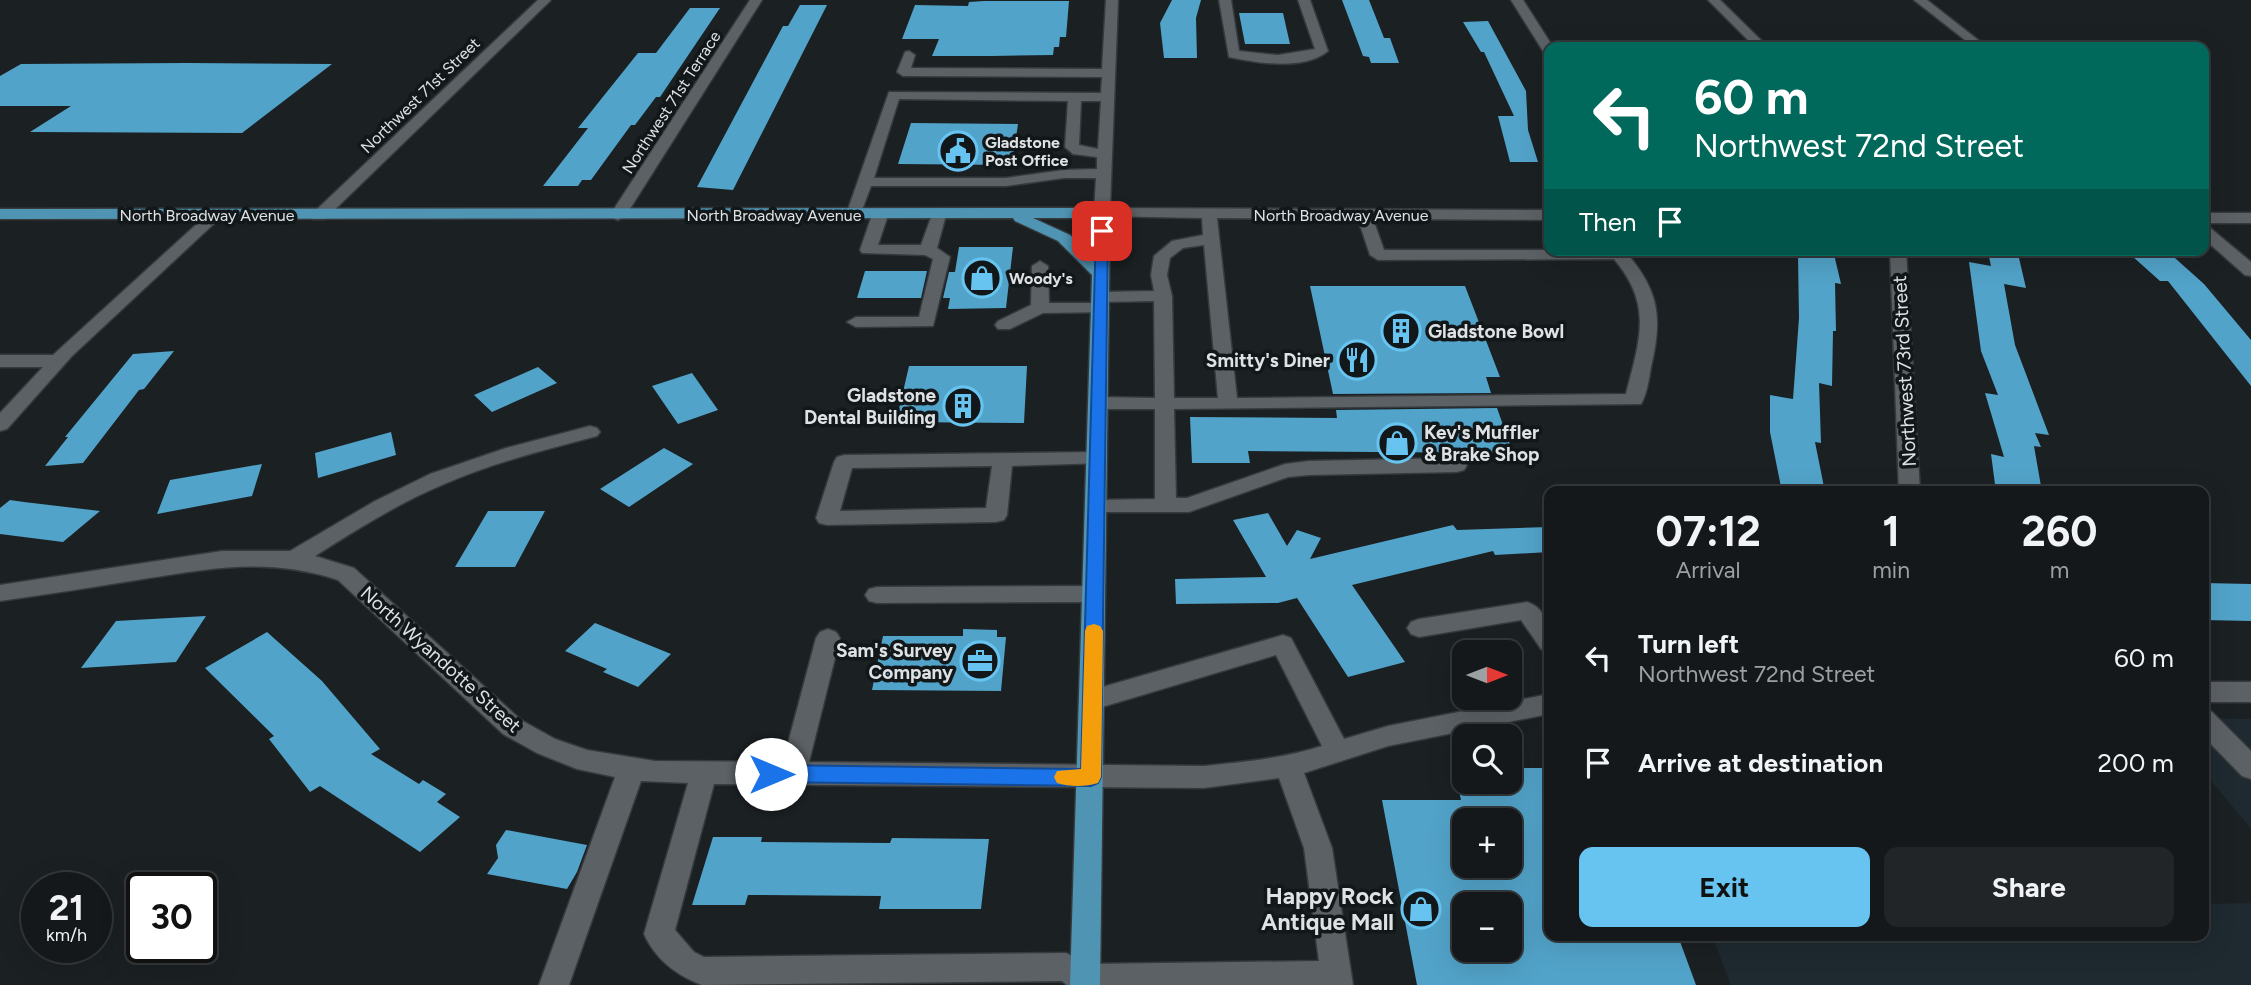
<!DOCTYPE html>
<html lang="en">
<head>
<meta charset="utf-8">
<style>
	body { margin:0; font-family:Figtree,sans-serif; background:#212527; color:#f1f3f6; height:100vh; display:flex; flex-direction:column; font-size:26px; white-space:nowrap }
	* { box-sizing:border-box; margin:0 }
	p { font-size:23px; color:#9da0a2 }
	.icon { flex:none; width:38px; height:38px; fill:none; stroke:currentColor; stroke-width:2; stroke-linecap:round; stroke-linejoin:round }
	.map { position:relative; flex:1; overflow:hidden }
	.side { position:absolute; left:1544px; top:486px; width:665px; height:455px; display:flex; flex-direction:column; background:#14181a; border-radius:14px; box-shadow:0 7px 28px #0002,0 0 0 2px #333739 }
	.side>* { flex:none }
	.guide { position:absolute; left:1544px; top:42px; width:665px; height:214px; border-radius:14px; box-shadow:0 7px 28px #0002,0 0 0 2px #333739; background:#00695c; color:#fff; overflow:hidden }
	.needle { width:46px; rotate:90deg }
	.buttons { position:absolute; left:1452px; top:640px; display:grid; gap:14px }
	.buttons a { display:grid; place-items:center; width:70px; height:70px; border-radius:14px; background:#14181a; box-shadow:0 7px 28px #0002,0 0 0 2px #333739; font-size:35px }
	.speed { position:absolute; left:21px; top:872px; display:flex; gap:14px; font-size:35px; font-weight:700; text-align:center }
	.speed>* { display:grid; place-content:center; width:91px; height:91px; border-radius:50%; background:#14181a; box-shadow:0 7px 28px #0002,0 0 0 2px #333739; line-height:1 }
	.speed small { font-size:18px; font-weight:400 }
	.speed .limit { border:4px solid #111; border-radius:10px; background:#fff; color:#111 }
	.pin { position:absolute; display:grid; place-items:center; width:60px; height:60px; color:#fff; margin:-30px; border-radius:14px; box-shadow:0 4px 10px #0006 }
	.me { position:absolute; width:77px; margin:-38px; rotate:90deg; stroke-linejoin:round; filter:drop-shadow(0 0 5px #0008) }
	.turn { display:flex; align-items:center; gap:24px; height:147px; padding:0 35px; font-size:32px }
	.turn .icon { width:91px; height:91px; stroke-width:2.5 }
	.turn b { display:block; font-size:49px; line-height:60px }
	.then { display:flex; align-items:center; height:66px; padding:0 35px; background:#0003; gap:14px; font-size:26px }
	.eta { display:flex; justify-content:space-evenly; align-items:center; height:119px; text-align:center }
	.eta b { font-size:42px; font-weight:700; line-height:49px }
	.action { display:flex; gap:14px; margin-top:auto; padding:14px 35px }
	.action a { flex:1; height:80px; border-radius:14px; background:#67c4f0; color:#111; font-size:28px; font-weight:700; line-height:80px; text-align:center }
	.action a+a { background:#212527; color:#f1f3f6 }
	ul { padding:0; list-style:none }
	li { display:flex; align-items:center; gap:21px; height:105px; padding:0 35px }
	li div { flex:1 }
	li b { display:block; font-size:26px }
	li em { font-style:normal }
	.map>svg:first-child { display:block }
</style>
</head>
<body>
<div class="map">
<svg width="2251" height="985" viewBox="0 0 2251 985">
	<rect width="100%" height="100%" fill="#1b2023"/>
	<path fill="#1e2a30" d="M2203,718L2251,719V829L2203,771Z
		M2251,903V985H1731L1712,936H2203V904Z"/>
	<path fill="#52a3c9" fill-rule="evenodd" d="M1172,0H1201L1196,18L1197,58H1164L1160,23Z
		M1342,0H1369L1384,38H1390L1399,63H1371L1369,57L1363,56Z
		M984,1H1069L1066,37H1060L1059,47H1054L1053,55L992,56H932L939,39H902L915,5L968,6L969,2Z
		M800,5H827L733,190L697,187L783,26H788Z
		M690,8H720L660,97H656L635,125H631L591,180H582L578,186H543L588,128H578L638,53H656Z
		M1239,13H1283L1290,44H1245Z
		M1488,21L1526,91L1528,130L1538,162H1510L1498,116H1514L1484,52H1481L1463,22Z
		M21,64L187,63L332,64L242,133L30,132L71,106H0V76Z
		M911,123L1018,124L1012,165L898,164Z
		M959,247H1013L1006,308L948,309L950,298H943L949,272H955Z
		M1804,250H1833L1841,284L1835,283L1836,331H1833L1832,386L1819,383L1821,443L1815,442L1825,492H1782L1770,432V395L1793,399L1799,318L1798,256L1805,257Z
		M2144,250H2166L2204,284L2251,340V386L2168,281H2160L2132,256H2149Z
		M1988,252L2019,258L2026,288L2004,284L2015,345L2049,435L2035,433L2041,447L2034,446L2042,492H1996L1991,454L2004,457L1985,393L1998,395L1981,351L1969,262L1991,266Z
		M865,271H927L921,298H857Z
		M1310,286H1465L1500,377H1486L1491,393L1333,394Z
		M174,351L144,389L139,390L83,463L45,466L68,437H65L133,354Z
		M909,366H1027L1024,423L896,422Z
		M538,367L557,383L492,412L474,395Z
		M692,373L718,410L678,424L652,386Z
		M1497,408L1513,453L1248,451L1250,463H1192L1190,417L1337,418L1336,410Z
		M391,432L396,455L318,478L315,453Z
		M664,448L693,464L629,507L600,489Z
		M262,464L252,496L157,514L170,480Z
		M10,500L24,502L100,511L63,542L0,534V508Z
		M488,511H545L515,567H455Z
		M1268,513L1287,546L1297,530L1321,538L1310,559L1453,525L1457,530L1549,527V552L1495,555L1493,551L1352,585L1405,662L1348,677L1297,598L1278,603L1176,604L1175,579L1266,577L1233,520Z
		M2203,583L2251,584V621L2203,620Z
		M206,616L176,662L81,668L116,621Z
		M595,623L671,654L638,687L603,672L607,669L565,651Z
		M963,629L997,630V637H1006L1001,691L872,690L883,636H963Z
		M267,632L322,681L380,749L371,754L419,784L423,780L446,794L437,802L460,817L420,852L320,786L310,792L269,739L274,736L205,668Z
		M1510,768H1543L1549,788V936H1678L1696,985H1417L1382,800H1461L1457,782H1510ZM1465,816L1466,821H1510V866H1465ZM1465,905H1510V950H1465Z
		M506,830L587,845L577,872L567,889L487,874L498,858L496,845Z
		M713,837H762L761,842L890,843L892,838L989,839L981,909H879L881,896L748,895L745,905H692Z"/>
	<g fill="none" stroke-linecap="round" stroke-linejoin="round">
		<g stroke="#363a3c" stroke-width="3">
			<path id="minor" d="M538,0H551L325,219H313L311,216L313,213Z
				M750,0H762L626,215L618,220L613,218L610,215Z
				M1106,0H1118L1110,208L1549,210V220L1373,219L1384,250H1624C1659,290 1663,316 1651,367C1649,379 1647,394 1641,404L1174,409L1176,498H1187L1285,464L1309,461L1457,458L1464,460L1467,465L1464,470L1457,472L1309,475L1288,477L1189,512H1088L1085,507L1088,502L1096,500L1155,499V409H1099L1089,403L1099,397L1155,398L1154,301L1101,302L1092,297L1101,292L1154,291L1151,275L1154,256L1172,241L1203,235L1202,218L1097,216L1094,213L1096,178H1064L1006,186H871L859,218L854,220L846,215L889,92L1101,93L1102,77L903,76L897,72L905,52L909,51L915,55L911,68L1102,69ZM899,99L1068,101L1065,147L1073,154L1097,157V169L1064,170L1006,178H874ZM1081,101H1101L1098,149L1079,145ZM1217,218L1358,219L1370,255L1378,260L1614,259C1654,306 1639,341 1626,394L1237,398ZM1204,245L1218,398H1174L1172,296L1167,275L1170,258L1183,248Z
				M1219,0H1231L1239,51L1278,55L1315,49L1298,0H1310L1328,51C1304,71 1257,63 1229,57Z
				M1511,0H1523L1553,47H1549V55L1543,51Z
				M1708,0H1720L1768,47H1755Z
				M1914,0H1927L1987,47H1974Z
				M215,210L223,215L220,218L72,356L7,429L0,431V413L43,367H0V355H53L210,212Z
				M880,210L888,215L878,245H921L933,212H943L946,215L937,248L950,257L933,326L856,327L847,322L856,317H919L933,259L925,255L862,253L860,250L872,215Z
				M2203,213H2251V223H2203Z
				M2203,225L2209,227L2251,262V276L2245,275L2203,238Z
				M1890,250H1906L1920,492H1899Z
				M1040,261L1048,266L1049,303H1100L1106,304L1109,308L1106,312L1043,313L1010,329H998L995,325L998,321L1031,305L1032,266Z
				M590,426L597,428L600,432L597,436C544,450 492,463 442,485C397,504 356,530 315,556L354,568L521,720L555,739L587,750L655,761L783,762L816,638L820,632L828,629L836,632L840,638L809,762L1204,766C1243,762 1284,758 1322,746L1276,655L1092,710L1083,707L1079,700L1083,693L1092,690L1283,635L1291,638L1344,739L1388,726L1549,694V714L1388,746L1304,773L1332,848L1353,985H1067L1062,981L702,985C676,975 656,960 644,934L688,783L641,781L569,985H539L615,777L577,769L537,753L503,734L338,580C269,557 213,568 143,579C95,587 48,594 0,601V585L222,551H290L375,501L430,474L506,448ZM1279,778L1304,848L1319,961L1089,964L1066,953L704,957L694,952L675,930L714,784L1204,788Z
				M1097,452L1104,453L1107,458L1104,463L1012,466L1007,515L1004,520L996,522L827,525L819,523L816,518L834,462L837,457L844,455ZM992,466L986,508L840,511L852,468Z
				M1094,586L1102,588L1105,594L1102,600L1094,602L877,603L869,601L865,595L869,589L877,587Z
				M1527,602C1549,609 1549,632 1549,652L1541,649L1521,620L1419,637L1411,634L1407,628L1411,622L1419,619Z
				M2203,682H2251V702H2203Z
				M2203,709L2212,712L2251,751V779L2242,776L2203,736Z"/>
		</g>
		<g stroke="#363a3c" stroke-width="3">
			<path id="major" d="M1102,208L1110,213L1100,985H1070L1092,275L1058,241L1015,221L1013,218L0,219V209ZM1033,218H1094L1093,257L1070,235Z"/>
		</g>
		<use href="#minor" fill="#5c6165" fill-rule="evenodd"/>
		<use href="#major" fill="#4f94b3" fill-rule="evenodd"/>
	</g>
	<path fill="#1a73e8" stroke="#114b97" stroke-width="2" d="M1102,228L1108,231L1101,777L1098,783L1091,786L771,782L763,780L760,774L763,768L771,765L1081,769L1096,231Z"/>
	<path fill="#f59e0b" d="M1094,624L1100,626L1103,631L1101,777L1098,783C1086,787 1069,787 1057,783L1054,777L1057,771L1081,769L1085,631L1087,626Z"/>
	<defs>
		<g id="civic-ring" transform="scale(2.0125)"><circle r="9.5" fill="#121719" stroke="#67c4f0" stroke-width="1.5"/><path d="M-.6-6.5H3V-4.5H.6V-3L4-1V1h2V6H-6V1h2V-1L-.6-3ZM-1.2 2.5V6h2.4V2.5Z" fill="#67c4f0"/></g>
		<g id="shop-ring" transform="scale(2.0125)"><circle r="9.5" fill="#121719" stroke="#67c4f0" stroke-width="1.5"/><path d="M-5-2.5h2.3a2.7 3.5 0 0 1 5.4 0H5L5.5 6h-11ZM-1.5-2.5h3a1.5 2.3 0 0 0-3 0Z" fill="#67c4f0"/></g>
		<g id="building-ring" transform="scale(2.0125)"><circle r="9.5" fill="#121719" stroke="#67c4f0" stroke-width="1.5"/><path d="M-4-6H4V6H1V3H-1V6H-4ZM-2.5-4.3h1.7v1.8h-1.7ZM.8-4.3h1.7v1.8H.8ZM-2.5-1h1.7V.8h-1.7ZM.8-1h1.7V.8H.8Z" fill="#67c4f0"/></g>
		<g id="restaurant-ring" transform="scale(2.0125)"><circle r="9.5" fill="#121719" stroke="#67c4f0" stroke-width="1.5"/><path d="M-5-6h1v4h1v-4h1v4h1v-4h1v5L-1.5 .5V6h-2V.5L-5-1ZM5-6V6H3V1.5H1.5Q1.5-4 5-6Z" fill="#67c4f0"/></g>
		<g id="office-ring" transform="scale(2.0125)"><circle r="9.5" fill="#121719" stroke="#67c4f0" stroke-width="1.5"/><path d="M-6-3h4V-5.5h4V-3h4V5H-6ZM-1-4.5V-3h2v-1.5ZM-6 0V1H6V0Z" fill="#67c4f0"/></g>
	</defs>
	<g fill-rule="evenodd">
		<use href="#civic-ring" x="958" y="151"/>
		<use href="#shop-ring" x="982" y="278"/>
		<use href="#building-ring" x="1401" y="331"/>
		<use href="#restaurant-ring" x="1357" y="360"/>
		<use href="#building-ring" x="963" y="406"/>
		<use href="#shop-ring" x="1397" y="443"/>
		<use href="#office-ring" x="980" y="661"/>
		<use href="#shop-ring" x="1421" y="909"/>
	</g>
	<g text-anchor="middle" stroke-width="7" stroke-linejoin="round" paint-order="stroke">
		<g font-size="16" fill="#dfe2e4" stroke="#121719">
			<text transform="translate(420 95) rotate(-44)" y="6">Northwest 71st Street</text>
			<text transform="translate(671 102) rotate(-57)" y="6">Northwest 71st Terrace</text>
			<text x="207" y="221">North Broadway Avenue</text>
			<text x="774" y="221">North Broadway Avenue</text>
			<text x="1341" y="221">North Broadway Avenue</text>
		</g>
		<g font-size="16" font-weight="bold" fill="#dfe2e4" stroke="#121719" text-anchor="start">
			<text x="985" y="148">Gladstone<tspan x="985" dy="18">Post Office</tspan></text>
			<text x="1009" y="284">Woody's</text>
		</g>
		<g font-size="19" font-weight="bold" fill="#dfe2e4" stroke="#121719" text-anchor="end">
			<text x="1428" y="338" text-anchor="start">Gladstone Bowl</text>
			<text x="1330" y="367">Smitty's Diner</text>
			<text x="936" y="402">Gladstone<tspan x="936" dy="22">Dental Building</tspan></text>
			<text x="1424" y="439" text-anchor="start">Kev's Muffler<tspan x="1424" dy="22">&amp; Brake Shop</tspan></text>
			<text x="953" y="657">Sam's Survey<tspan x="953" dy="22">Company</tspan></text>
		</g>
		<g font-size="19" fill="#dfe2e4" stroke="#121719">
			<text transform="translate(1904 371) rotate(-93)" y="7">Northwest 73rd Street</text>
			<text transform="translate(441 659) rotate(42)" y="7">North Wyandotte Street</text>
		</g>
		<g font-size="23" font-weight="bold" fill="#dfe2e4" stroke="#121719" text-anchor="end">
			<text x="1394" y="904">Happy Rock<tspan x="1394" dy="26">Antique Mall</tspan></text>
		</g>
	</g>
</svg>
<div class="buttons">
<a><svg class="needle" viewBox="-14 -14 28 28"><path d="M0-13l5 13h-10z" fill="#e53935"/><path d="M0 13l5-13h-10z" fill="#9da0a2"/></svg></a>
<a><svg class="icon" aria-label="search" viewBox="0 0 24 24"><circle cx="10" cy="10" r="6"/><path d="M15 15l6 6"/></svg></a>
<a>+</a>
<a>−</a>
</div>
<div class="speed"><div>21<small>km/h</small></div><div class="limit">30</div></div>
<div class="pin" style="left:1102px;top:231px;background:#d93025"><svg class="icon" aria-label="arrive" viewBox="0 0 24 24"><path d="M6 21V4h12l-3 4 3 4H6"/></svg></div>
<svg class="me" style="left:771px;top:774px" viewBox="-20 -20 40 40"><circle r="19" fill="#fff"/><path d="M0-13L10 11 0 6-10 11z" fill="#1a73e8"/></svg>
<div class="guide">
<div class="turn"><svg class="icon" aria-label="left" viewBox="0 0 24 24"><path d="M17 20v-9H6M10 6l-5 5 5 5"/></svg><div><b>60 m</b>Northwest 72nd Street</div></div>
<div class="then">Then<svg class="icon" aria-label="arrive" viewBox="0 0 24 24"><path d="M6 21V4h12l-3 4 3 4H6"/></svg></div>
</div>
<section class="side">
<div class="eta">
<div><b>07:12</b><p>Arrival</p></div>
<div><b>1</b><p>min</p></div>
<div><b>260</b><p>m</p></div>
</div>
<ul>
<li><svg class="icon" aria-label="left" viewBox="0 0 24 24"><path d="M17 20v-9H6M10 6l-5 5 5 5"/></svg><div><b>Turn left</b><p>Northwest 72nd Street</p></div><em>60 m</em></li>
<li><svg class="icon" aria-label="arrive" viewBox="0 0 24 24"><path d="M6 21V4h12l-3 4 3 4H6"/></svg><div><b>Arrive at destination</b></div><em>200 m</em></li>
</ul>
<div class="action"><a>Exit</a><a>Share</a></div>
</section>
</div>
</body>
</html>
